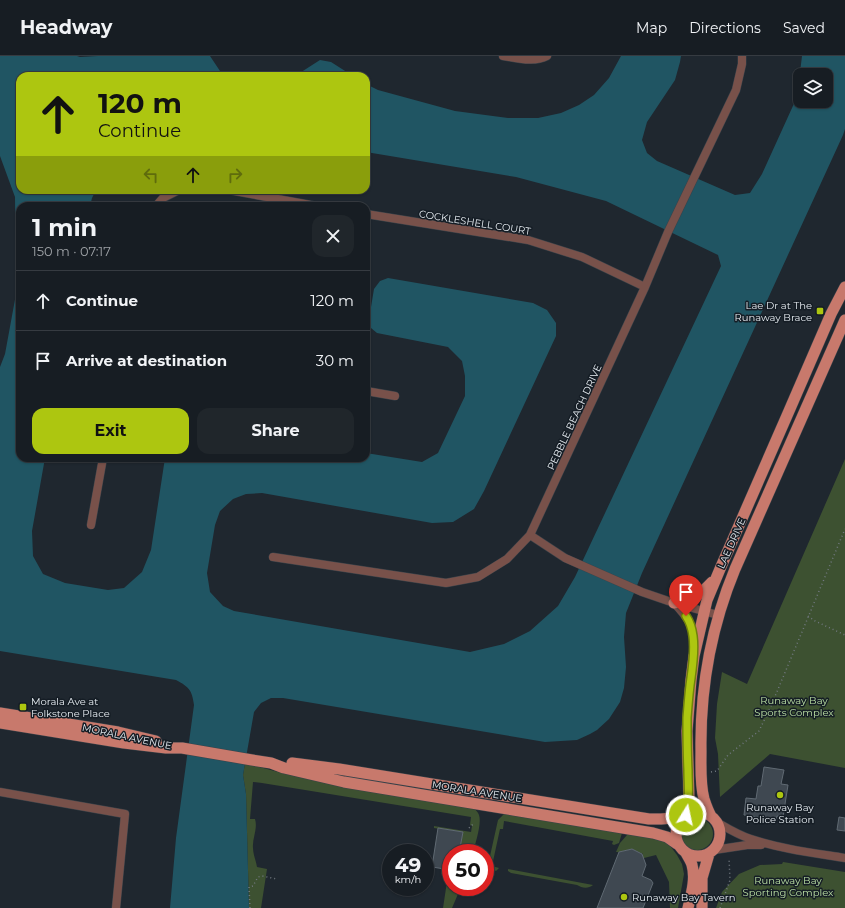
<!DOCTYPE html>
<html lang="en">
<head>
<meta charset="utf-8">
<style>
	body { margin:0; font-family:Montserrat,sans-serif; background:#20262b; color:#f1f3f6; height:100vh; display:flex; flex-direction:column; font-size:15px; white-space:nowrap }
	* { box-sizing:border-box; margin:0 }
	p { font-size:13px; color:#9ea2a6 }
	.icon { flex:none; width:22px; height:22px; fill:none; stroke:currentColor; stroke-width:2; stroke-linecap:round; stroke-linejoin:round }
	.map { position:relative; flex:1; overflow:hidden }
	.sheet { position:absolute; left:16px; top:146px; width:354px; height:260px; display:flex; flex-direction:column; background:#171d23; border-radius:12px; box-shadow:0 1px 3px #0004,0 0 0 1px #363b41 }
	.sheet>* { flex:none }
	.guide { position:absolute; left:16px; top:16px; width:354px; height:122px; border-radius:12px; box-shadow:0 1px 3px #0004,0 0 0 1px #363b41; background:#adc610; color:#111; overflow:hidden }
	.controls { position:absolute; left:793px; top:12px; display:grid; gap:8px }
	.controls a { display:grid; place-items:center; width:40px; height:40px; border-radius:8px; background:#171d23; box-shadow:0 1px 3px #0004,0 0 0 1px #363b41; font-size:20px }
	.speed { position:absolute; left:382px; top:788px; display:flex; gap:8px; font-size:20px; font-weight:700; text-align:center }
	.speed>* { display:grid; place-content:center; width:52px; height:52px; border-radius:50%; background:#171d23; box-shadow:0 1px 3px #0004,0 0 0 1px #363b41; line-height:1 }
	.speed small { font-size:10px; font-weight:400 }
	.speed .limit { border:6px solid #d22; background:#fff; color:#111 }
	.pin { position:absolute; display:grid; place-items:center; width:34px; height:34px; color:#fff; margin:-41px -17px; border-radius:50% 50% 50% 0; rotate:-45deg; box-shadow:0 0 4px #0007 }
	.pin .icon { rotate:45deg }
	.me { position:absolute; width:44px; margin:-22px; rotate:10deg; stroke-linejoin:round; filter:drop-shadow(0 0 3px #0008) }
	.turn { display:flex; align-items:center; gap:14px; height:84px; padding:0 16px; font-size:18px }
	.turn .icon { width:52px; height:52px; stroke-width:2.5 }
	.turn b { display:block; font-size:28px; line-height:34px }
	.lanes { display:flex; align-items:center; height:38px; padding:0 16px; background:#0003; justify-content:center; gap:20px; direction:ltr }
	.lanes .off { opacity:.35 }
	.round { display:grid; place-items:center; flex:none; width:42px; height:42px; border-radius:12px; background:#20262b }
	.summary { display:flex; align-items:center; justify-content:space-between; height:68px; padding:0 16px }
	h1 { font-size:24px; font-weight:700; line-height:30px }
	.cta { display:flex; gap:8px; margin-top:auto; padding:8px 16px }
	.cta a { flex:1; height:46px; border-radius:12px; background:#adc610; color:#111; font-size:16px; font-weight:700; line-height:46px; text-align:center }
	.cta a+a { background:#20262b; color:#f1f3f6 }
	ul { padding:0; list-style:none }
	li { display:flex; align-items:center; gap:12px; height:60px; padding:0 16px; border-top:1px solid #363b41 }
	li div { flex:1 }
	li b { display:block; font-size:15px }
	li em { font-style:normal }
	header { display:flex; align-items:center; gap:24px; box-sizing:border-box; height:56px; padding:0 20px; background:#171d23; border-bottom:1px solid #363b41 }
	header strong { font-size:19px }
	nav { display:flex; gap:22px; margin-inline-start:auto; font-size:14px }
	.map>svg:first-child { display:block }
</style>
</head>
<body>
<header>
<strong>Headway</strong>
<nav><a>Map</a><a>Directions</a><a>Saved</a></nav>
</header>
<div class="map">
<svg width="845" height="852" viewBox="0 0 845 852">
	<rect width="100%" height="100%" fill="#1f272f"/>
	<path fill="#3d5131" d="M845,403V712L770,698L720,741L718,698L715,682L717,648L722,616L747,628Z
		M245,707L282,717L473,752C476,754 478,756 479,759C482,768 475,788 473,797H459L463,776L434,772V770L471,776L472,770L470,769L471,761L262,727L253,726L250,763H255C258,773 252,783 253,792C253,798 256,805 257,811L267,813L261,852H249L246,738L243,719Z
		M504,758L622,777L619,787L614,789L612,788L613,785L504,765L503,773H500L492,810L499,812L496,815L489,812L488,809L498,764Z
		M681 778a16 16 0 1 1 32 0a16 16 0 1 1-32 0Z
		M627,779H639L646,780L665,786L671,791L677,799L682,808L684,818L678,852H670L669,826L656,799L644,802H642L643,798L632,793L619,796H616L620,787Z
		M783,806L845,816V852H716L722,836L739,818L760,809L782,808Z
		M441,812L451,814V831H461L452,852H443L448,819L441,818Z
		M508,813L593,829C588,833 582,832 577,829L511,817L508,815Z"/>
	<path fill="#205563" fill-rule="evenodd" d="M0,0H77L80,1L98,0H210L220,15L237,20H20V134H96L92,142L90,150H20V402H45L32,475L33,500L43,518L65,527L108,534L124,532L142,516L151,494L165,402H366V397L422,406L438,397L465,340V320L462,305L448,291L377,277L371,272L369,263L374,233L380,225L388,222L533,247L547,254L556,267V280L484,435L474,453L453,466L432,467L262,437L246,438L233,443L220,455L215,469L207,517L210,536L223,550L234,555L470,596L504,588L530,575L558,550L575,521L721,210L718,199L606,145L516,121L366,96V28L378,34L455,55L508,62H538L561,57L579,49L594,39L609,22L621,0H681L680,6L675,24L647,66L642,84L647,97L657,105L735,139L750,137L762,118L797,41L802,0H845V73L843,79L642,517L626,557L624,581L626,611L624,632L620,646L609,663L597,674L590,678L577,684L545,686L283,642H271L261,647L254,656L243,719L246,738L249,852H170L176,782L194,649C192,634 189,631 176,624L0,595V311L5,298L16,238L15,141L0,100ZM800,19H826V45H800Z
		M320,4L331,6L353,20H295Z"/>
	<path fill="#3f4851" stroke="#606a73" d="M764,711L784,714L781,728L788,729L783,761L777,760L776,764L744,759L746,742L756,743L758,730H761Z
		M839,761L845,762V775L837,774Z
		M438,772L463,776L459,797H451V814L432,811Z
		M632,793L642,798L646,809L642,820L651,824L653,827L643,852H597L619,796Z"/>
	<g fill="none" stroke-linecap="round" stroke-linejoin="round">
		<g stroke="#3b434a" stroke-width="9">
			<path id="minor" d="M503,0C517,2 534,7 547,0
				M229,134L316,150
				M156,150L163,142L179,134
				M366,158L528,184L582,201L645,231
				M366,335L395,340
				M91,469L103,402
				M530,479L565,502L642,536L674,547L718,559
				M273,501L446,527L478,521L507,503L530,479L645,231L668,176L736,34L742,8V0
				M674,547C688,562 693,568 694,589
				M0,736L125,758L116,852
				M715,765C727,772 738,779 751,783C781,793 814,797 845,802
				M714,794L747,789H761"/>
		</g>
		<g stroke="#3b434a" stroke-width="12">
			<path id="major" d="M674,547C693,542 698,541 712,526
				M0,657L118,676L156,685
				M0,667L124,687L166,692H182L252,704L271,707L284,712L344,726L653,777L667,781L677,788
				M292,707L339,713L649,763H661L683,761
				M676 778a22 22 0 1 1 44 0a22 22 0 1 1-44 0Z
				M686,759L689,742L687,675L691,624L694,600L707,544L720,513L789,355L831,258L845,231
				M711,760C708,755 706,749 704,743C700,728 701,711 701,695C700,632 711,571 735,513L845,264
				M686,797C688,801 691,805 692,809C696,823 691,839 688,852
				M702,852V822L709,798"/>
		</g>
		<path stroke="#71787f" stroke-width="1.5" stroke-dasharray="1 3" stroke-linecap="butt" d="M808,560L815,565L845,579
			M711,716L717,715L728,699L759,675L771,650L845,473
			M469,772L472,769H475
			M250,852L249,831L253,830L258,821L262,820L277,823
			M720,852L730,824L729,802"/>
		<use href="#minor" stroke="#78514a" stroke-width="8"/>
		<use href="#major" stroke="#c8796c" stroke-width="11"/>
	</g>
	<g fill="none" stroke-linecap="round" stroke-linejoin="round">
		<g stroke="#70810a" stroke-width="10">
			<path id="route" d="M686,759C690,744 688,730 688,714C687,696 687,679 687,662C688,649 689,635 691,622C693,608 695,594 693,580C692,572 690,566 686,560"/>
		</g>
		<use href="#route" stroke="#adc610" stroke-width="7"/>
	</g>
	<g fill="#adc610" stroke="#151d25" stroke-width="1.5">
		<rect x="816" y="251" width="8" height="8" rx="2"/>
		<rect x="19" y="647" width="8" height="8" rx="2"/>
		<circle cx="780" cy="739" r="4"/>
		<circle cx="624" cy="841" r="4"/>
	</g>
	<g text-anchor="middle" stroke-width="3" stroke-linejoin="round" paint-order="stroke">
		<g font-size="10" fill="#e6ecf1" stroke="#151d25">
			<text transform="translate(475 166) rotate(9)" y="4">COCKLESHELL COURT</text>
			<text transform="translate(574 361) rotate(-65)" y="4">PEBBLE BEACH DRIVE</text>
			<text transform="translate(731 487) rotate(-66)" y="4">LAE DRIVE</text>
			<text transform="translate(127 680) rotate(12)" y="4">MORALA AVENUE</text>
			<text transform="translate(477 735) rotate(9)" y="4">MORALA AVENUE</text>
		</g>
		<g font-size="10" fill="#e6ecf1" stroke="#151d25" text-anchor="start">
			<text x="812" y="253" text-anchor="end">Lae Dr at The<tspan x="812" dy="12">Runaway Brace</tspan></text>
			<text x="31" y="649">Morala Ave at<tspan x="31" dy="12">Folkstone Place</tspan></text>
			<text x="780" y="755" text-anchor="middle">Runaway Bay<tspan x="780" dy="12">Police Station</tspan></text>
			<text x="632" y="845">Runaway Bay Tavern</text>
		</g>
		<g font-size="10" fill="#bbe0a4" stroke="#151d25">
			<text x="794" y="648">Runaway Bay<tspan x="794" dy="12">Sports Complex</tspan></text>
			<text x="788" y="828">Runaway Bay<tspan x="788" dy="12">Sporting Complex</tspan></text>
		</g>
	</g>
</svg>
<div class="controls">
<a><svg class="icon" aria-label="layers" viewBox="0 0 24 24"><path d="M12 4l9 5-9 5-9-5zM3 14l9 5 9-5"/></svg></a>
</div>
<div class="speed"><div>49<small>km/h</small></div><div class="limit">50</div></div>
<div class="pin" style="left:686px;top:560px;background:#d93025"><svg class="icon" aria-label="arrive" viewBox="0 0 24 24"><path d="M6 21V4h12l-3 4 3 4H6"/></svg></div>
<svg class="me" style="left:686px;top:759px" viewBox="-20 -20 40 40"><circle r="17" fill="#adc610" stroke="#fff" stroke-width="3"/><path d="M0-11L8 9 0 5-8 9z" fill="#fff"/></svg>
<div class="guide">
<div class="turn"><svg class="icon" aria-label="ahead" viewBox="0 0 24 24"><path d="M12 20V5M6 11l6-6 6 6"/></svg><div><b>120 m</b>Continue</div></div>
<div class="lanes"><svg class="icon off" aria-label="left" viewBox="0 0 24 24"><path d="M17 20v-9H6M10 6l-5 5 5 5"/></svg><svg class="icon" aria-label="ahead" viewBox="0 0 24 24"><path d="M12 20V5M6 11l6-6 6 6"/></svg><svg class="icon off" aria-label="right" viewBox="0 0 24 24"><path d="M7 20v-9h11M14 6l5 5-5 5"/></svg></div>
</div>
<section class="sheet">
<div class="summary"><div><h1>1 min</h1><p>150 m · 07:17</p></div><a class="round"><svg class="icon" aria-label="close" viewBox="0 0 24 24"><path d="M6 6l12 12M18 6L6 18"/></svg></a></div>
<ul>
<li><svg class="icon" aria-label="ahead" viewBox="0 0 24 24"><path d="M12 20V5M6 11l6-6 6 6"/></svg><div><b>Continue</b></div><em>120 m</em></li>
<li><svg class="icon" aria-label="arrive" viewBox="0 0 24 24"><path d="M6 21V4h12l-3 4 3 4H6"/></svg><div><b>Arrive at destination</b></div><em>30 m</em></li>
</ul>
<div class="cta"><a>Exit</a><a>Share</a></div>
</section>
</div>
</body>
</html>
